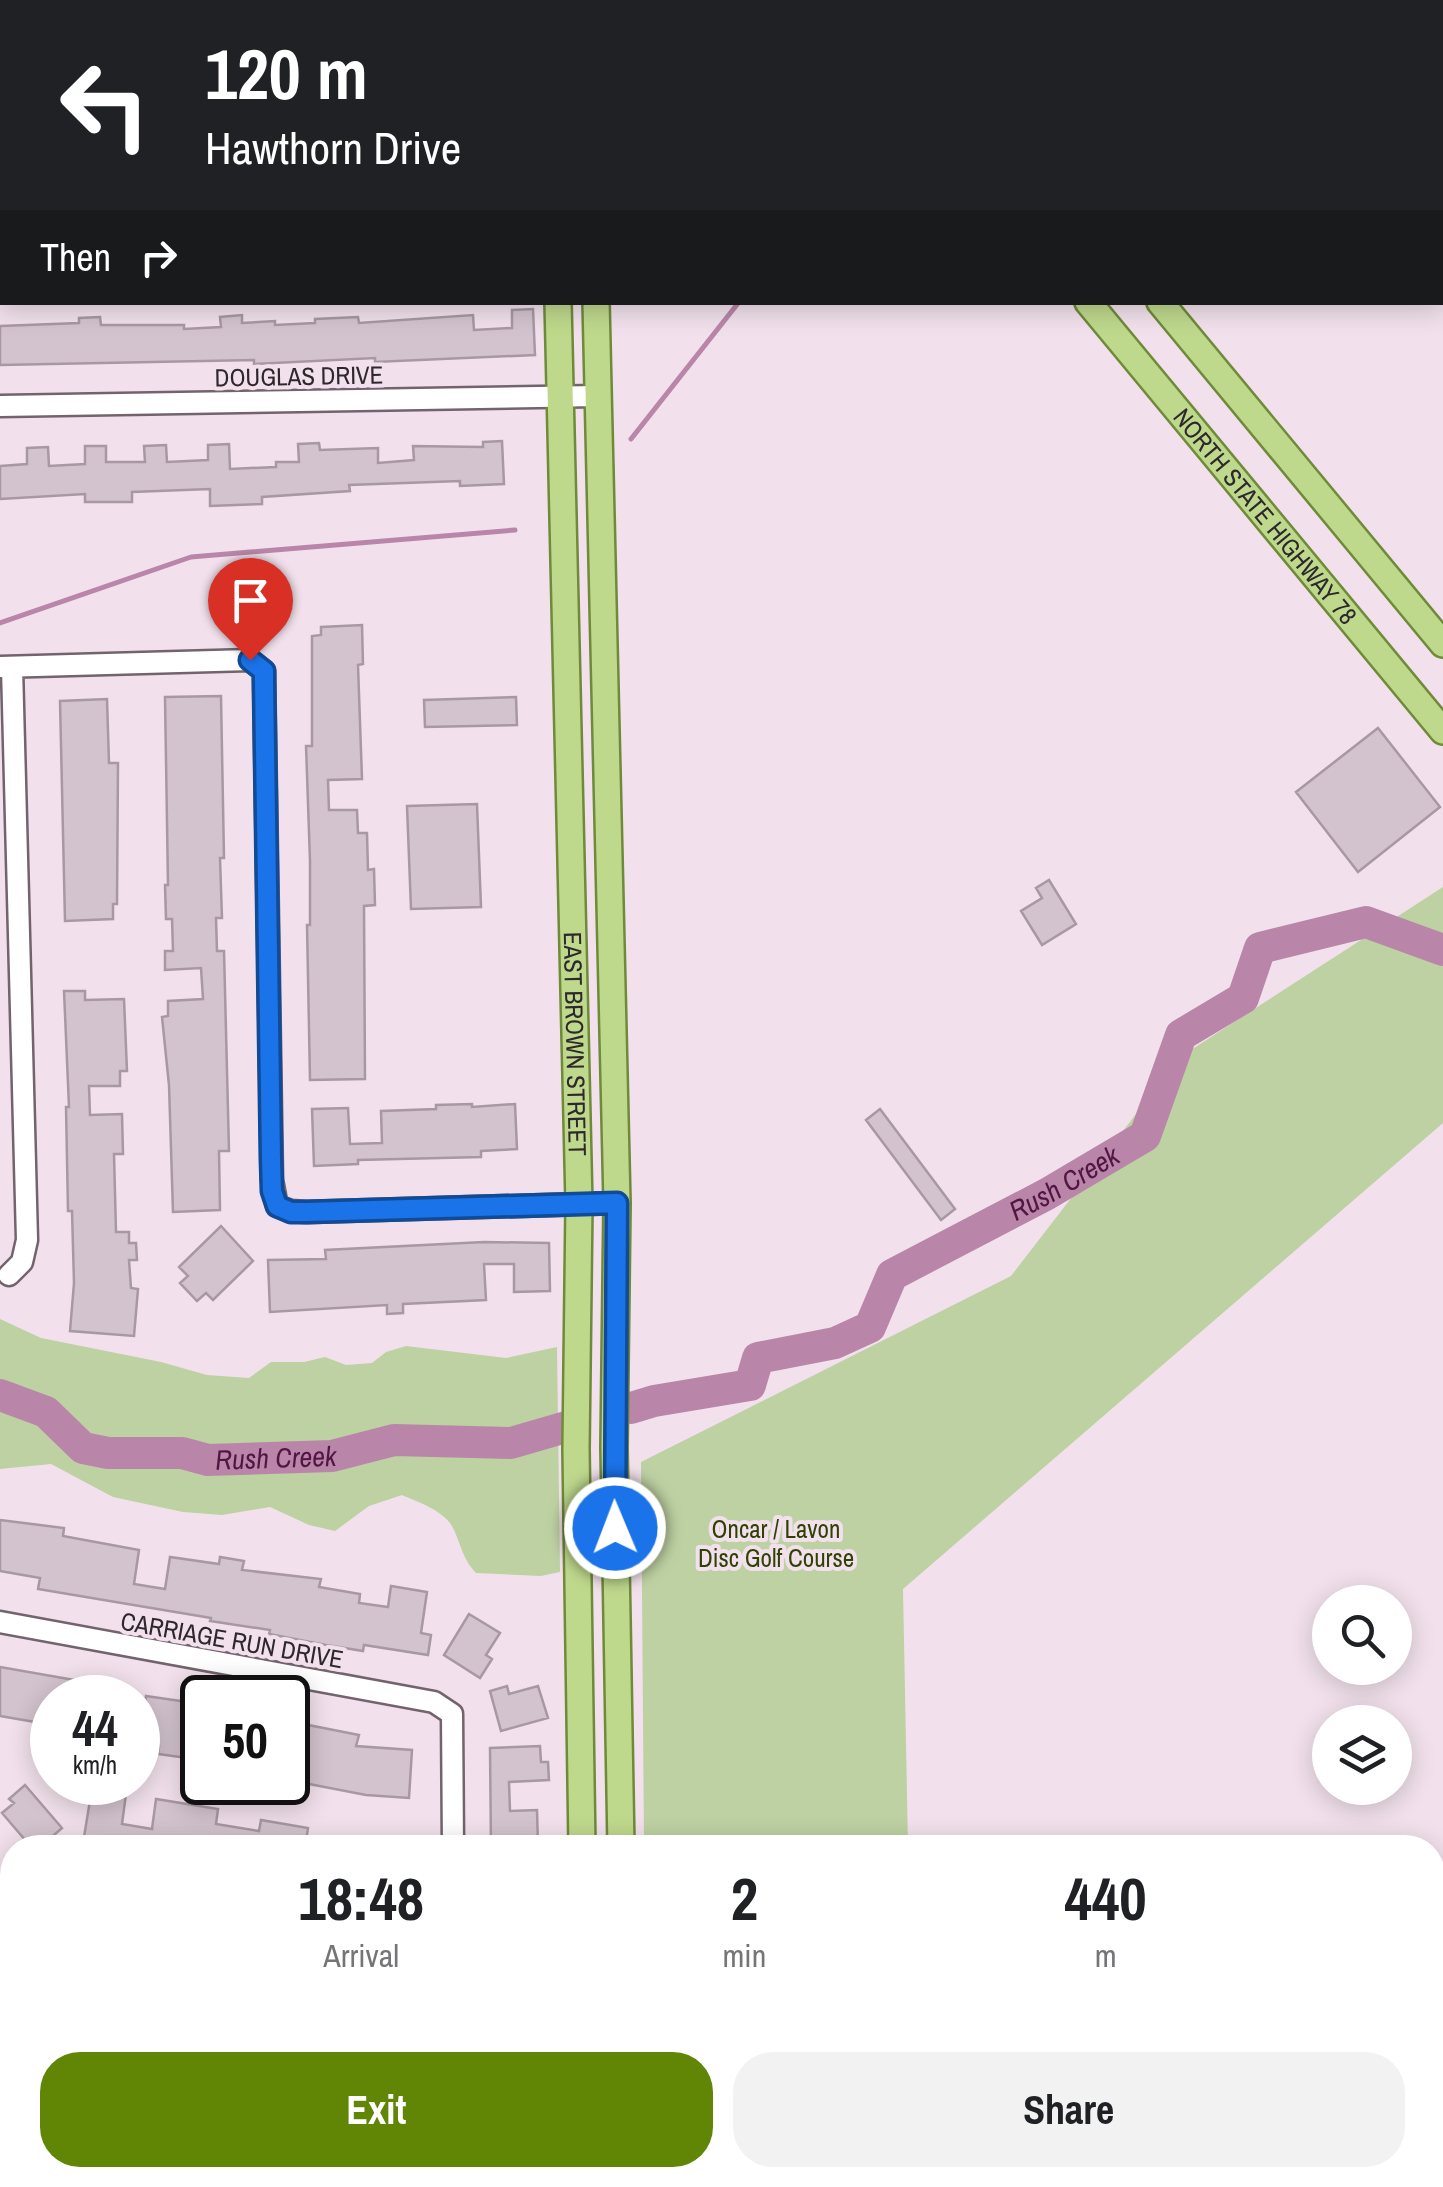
<!DOCTYPE html>
<html lang="en">
<head>
<meta charset="utf-8">
<style>
	body { margin:0; font-family:"Archivo Narrow",sans-serif; background:#f2f2f2; color:#202124; height:100vh; display:flex; flex-direction:column; font-size:38px; white-space:nowrap }
	* { box-sizing:border-box; margin:0 }
	p { font-size:32px; color:#757577 }
	.icon { flex:none; width:55px; height:55px; fill:none; stroke:currentColor; stroke-width:2; stroke-linecap:round; stroke-linejoin:round }
	.map { position:relative; flex:1; overflow:hidden }
	.drawer { position:absolute; left:0px; top:1835px; width:1445px; height:352px; display:flex; flex-direction:column; background:#fff; border-radius:40px 40px 0 0; box-shadow:0 5px 25px #0003 }
	.drawer>* { flex:none }
	.hud { position:absolute; left:0px; top:0px; width:1445px; height:305px; box-shadow:0 5px 25px #0003; background:#202124; color:#fff; overflow:hidden }
	.buttons { position:absolute; left:1312px; top:1585px; display:grid; gap:20px }
	.buttons a { display:grid; place-items:center; width:100px; height:100px; border-radius:50%; background:#fff; box-shadow:0 5px 25px #0003; font-size:50px }
	.speed { position:absolute; left:30px; top:1675px; display:flex; gap:20px; font-size:50px; font-weight:700; text-align:center }
	.speed>* { display:grid; place-content:center; width:130px; height:130px; border-radius:50%; background:#fff; box-shadow:0 5px 25px #0003; line-height:1 }
	.speed small { font-size:25px; font-weight:400 }
	.speed .limit { border:5px solid #111; border-radius:15px; background:#fff; color:#111 }
	.pin { position:absolute; display:grid; place-items:center; width:85px; height:85px; color:#fff; margin:-102px -42px; border-radius:50% 50% 50% 0; rotate:-45deg; box-shadow:0 0 10px #0007 }
	.pin .icon { rotate:45deg }
	.me { position:absolute; width:110px; margin:-55px; rotate:359deg; stroke-linejoin:round; filter:drop-shadow(0 0 8px #0008) }
	.turn { display:flex; align-items:center; gap:35px; height:210px; padding:0 40px; font-size:45px }
	.turn .icon { width:130px; height:130px; stroke-width:2.5 }
	.turn b { display:block; font-size:70px; line-height:85px }
	.then { display:flex; align-items:center; height:95px; padding:0 40px; background:#0003; gap:20px; font-size:38px }
	.eta { display:flex; justify-content:space-evenly; align-items:center; height:170px; text-align:center }
	.eta b { font-size:60px; font-weight:800; line-height:70px }
	.button { display:flex; gap:20px; margin-top:auto; padding:20px 40px }
	.button a { flex:1; height:115px; border-radius:40px; background:#618505; color:#fff; font-size:40px; font-weight:800; line-height:115px; text-align:center }
	.button a+a { background:#f2f2f2; color:#202124 }
	.map>svg:first-child { display:block }
</style>
</head>
<body>
<div class="map">
<svg width="1443" height="2187" viewBox="0 0 1443 2187">
	<rect width="100%" height="100%" fill="#f2e1ec"/>
	<path fill="#bdd1a2" d="M1443,887V1123L903,1589L908,1847H644L641,1462L1011,1276L1180,1057Z
		M0,1319L41,1338L161,1362L207,1375L249,1378L271,1362H304L325,1357L346,1365L372,1363L386,1352L406,1346L506,1358L557,1347L560,1572L541,1576L476,1573C463,1559 462,1548 454,1530C446,1511 420,1503 402,1495L369,1506L335,1531L309,1525L270,1507L222,1515L183,1512L113,1497L51,1464L0,1469Z"/>
	<g fill="none" stroke-linecap="round" stroke-linejoin="round">
		<path stroke="#b986a9" stroke-width="5" d="M631,439L739,302
			M0,623L191,557L515,530"/>
		<g stroke="#b986a9" stroke-width="32">
			<path id="s1" d="M0,1395L46,1412L83,1448L108,1453H182L208,1460L332,1456L394,1440L511,1443L566,1427"/>
			<path id="s2" d="M631,1408L654,1401L750,1385L758,1358L835,1343L870,1327L892,1275L1047,1194L1145,1136L1181,1035L1243,998L1260,948L1366,922L1443,950"/>
		</g>
	</g>
	<path fill="#d3c3ce" stroke="#a898a3" stroke-width="2.5" d="M533,309L535,355L375,362V358L254,364V360L0,365V326L79,323V318L100,317L101,325H184V329L221,327L220,317L242,315V323L275,321V325L315,323V319L358,317L359,323L473,315L474,330L512,328V310Z
		M502,441L504,484L460,486V481L349,485L350,491L262,497V504L210,506V489L132,492V502H85V494L0,499V466L27,464V448L48,447L49,466L85,464V446H106V462H145L144,446L166,445L167,462L208,460V445L229,444L230,469L276,467V462H299L298,444L319,443L320,450L378,448V463L414,460L413,446L483,447V442Z
		M362,625L363,664L358,665L362,779L328,780L329,810H357L358,833H367L368,870L374,869L375,905L364,906L365,1079L310,1080L307,925H310V861L306,746H312V636L321,635V627Z
		M221,696L224,858H220L222,918H216L217,951H224L229,1151H219L220,1210L173,1212L169,1085L162,1017L168,1016V1001L203,999L201,968L165,970V951H173L172,919H166L165,885H168L165,697Z
		M516,697L517,725L425,727L424,700Z
		M107,699L109,763H118L117,904H113V919L65,921L60,701Z
		M1378,728L1440,807L1358,872L1296,792Z
		M477,804L481,907L411,909L407,806Z
		M1049,880L1076,924L1042,945L1021,911L1042,898L1036,888Z
		M64,991H85V1000L124,999L127,1071H120V1086H89L90,1115L122,1114L123,1154H114L116,1232H129V1243H136L137,1260H129L131,1288L138,1289L134,1336L70,1331L74,1283L72,1211H68L66,1107H69Z
		M472,1104V1107L515,1104L517,1149L481,1151V1157L358,1160V1164L314,1166L312,1109L348,1108L350,1144L382,1143L381,1111L436,1109V1105Z
		M880,1109L955,1209L941,1220L866,1120Z
		M221,1226L253,1261L213,1300L206,1293L197,1301L180,1283L188,1276L179,1267Z
		M484,1242L549,1243L550,1291L514,1292V1264H484L486,1300L403,1304V1313L387,1314V1305L270,1312L268,1260L326,1259L325,1250Z
		M0,1520L64,1528L63,1536L139,1550L134,1584L165,1589L170,1557L219,1564L220,1557L244,1561L242,1570L321,1579L319,1587L360,1594L359,1603L388,1607L391,1586L427,1592L421,1633L431,1635L428,1655L364,1645L363,1651L326,1645L269,1634L270,1630L210,1621L211,1618L38,1589L40,1578L0,1571Z
		M469,1614L500,1633L486,1655L492,1659L480,1678L444,1655Z
		M0,1667L126,1689V1698H52V1725L0,1716Z
		M507,1686L509,1694L538,1686L548,1718L501,1731L490,1691Z
		M146,1696L202,1704V1760L158,1754L159,1746L146,1744L150,1717L144,1716Z
		M288,1721L359,1735L356,1746L412,1750L409,1798L366,1795L288,1780Z
		M540,1746L541,1762H548L549,1780L509,1782L510,1811L537,1810L538,1847L491,1848L490,1748Z
		M93,1782L115,1785L114,1793L126,1794L122,1824L152,1829L156,1799L218,1809L216,1824L259,1831L261,1820L308,1828L305,1848H139L84,1837Z
		M25,1785L62,1828L39,1848H32L2,1813L14,1803L9,1799Z"/>
	<g fill="none" stroke-linecap="round" stroke-linejoin="round">
		<g stroke="#72636d" stroke-width="25">
			<path id="minor" d="M0,188H2
				M0,406L598,396
				M0,667L250,660L264,671L272,1180L277,1206L291,1211L307,1212L617,1203
				M9,1275L22,1262L27,1240L12,667
				M0,1622L434,1702L452,1714L453,1848
				M0,1992L12,1975
				M457,2175V2187"/>
		</g>
		<g stroke="#6f8a39" stroke-width="30">
			<g id="major">
				<path d="M550,0L551,2"/>
				<path d="M589,0V2"/>
				<path d="M836,0L838,2"/>
				<path d="M909,0L911,2"/>
				<path id="s3" d="M558,302L579,1204L576,1449L582,1848"/>
				<path d="M596,302L617,1203L614,1448L621,1848"/>
				<path id="s4" d="M1088,302L1443,731"/>
				<path d="M1160,302L1443,644"/>
				<path d="M588,2175V2187"/>
				<path d="M626,2175V2187"/>
			</g>
		</g>
		<use href="#minor" stroke="#fff" stroke-width="20"/>
		<use href="#major" stroke="#bed88c" stroke-width="25"/>
	</g>
	<g fill="none" stroke-linecap="round" stroke-linejoin="round">
		<g stroke="#114b97" stroke-width="25">
			<path id="route" d="M250,660L264,671V681L271,1159L272,1191L277,1206L291,1212H306L617,1203L615,1528"/>
		</g>
		<use href="#route" stroke="#1a73e8" stroke-width="18"/>
	</g>
	<g text-anchor="middle" stroke-width="8" stroke-linejoin="round" paint-order="stroke">
		<g font-size="25" fill="#2e282c" stroke="#f2e1ec">
			<text transform="translate(299 376) rotate(-1)" y="9">DOUGLAS DRIVE</text>
			<text dy="9" stroke="none"><textPath href="#s4" startOffset="278">NORTH STATE HIGHWAY 78</textPath></text>
			<text dy="9" stroke="none"><textPath href="#s3" startOffset="742">EAST BROWN STREET</textPath></text>
			<text transform="translate(232 1640) rotate(10)" y="9">CARRIAGE RUN DRIVE</text>
		</g>
		<g font-size="25" fill="#2f4203" stroke="#f2e1ec">
			<text x="776" y="1538">Oncar / Lavon<tspan x="776" dy="29">Disc Golf Course</tspan></text>
		</g>
		<g font-size="28" font-style="italic" fill="#521645" stroke="#f2e1ec">
			<text dy="10" stroke="none"><textPath href="#s2" startOffset="518">Rush Creek</textPath></text>
			<text dy="10" stroke="none"><textPath href="#s1" startOffset="295">Rush Creek</textPath></text>
		</g>
	</g>
</svg>
<div class="buttons">
<a><svg class="icon" aria-label="search" viewBox="0 0 24 24"><circle cx="10" cy="10" r="6"/><path d="M15 15l6 6"/></svg></a>
<a><svg class="icon" aria-label="layers" viewBox="0 0 24 24"><path d="M12 4l9 5-9 5-9-5zM3 14l9 5 9-5"/></svg></a>
</div>
<div class="speed"><div>44<small>km/h</small></div><div class="limit">50</div></div>
<div class="pin" style="left:250px;top:660px;background:#d93025"><svg class="icon" aria-label="arrive" viewBox="0 0 24 24"><path d="M6 21V4h12l-3 4 3 4H6"/></svg></div>
<svg class="me" style="left:615px;top:1528px" viewBox="-20 -20 40 40"><circle r="17" fill="#1a73e8" stroke="#fff" stroke-width="3"/><path d="M0-11L8 9 0 5-8 9z" fill="#fff"/></svg>
<div class="hud">
<div class="turn"><svg class="icon" aria-label="left" viewBox="0 0 24 24"><path d="M17 20v-9H6M10 6l-5 5 5 5"/></svg><div><b>120 m</b>Hawthorn Drive</div></div>
<div class="then">Then<svg class="icon" aria-label="right" viewBox="0 0 24 24"><path d="M7 20v-9h11M14 6l5 5-5 5"/></svg></div>
</div>
<section class="drawer">
<div class="eta">
<div><b>18:48</b><p>Arrival</p></div>
<div><b>2</b><p>min</p></div>
<div><b>440</b><p>m</p></div>
</div>
<div class="button"><a>Exit</a><a>Share</a></div>
</section>
</div>
</body>
</html>
